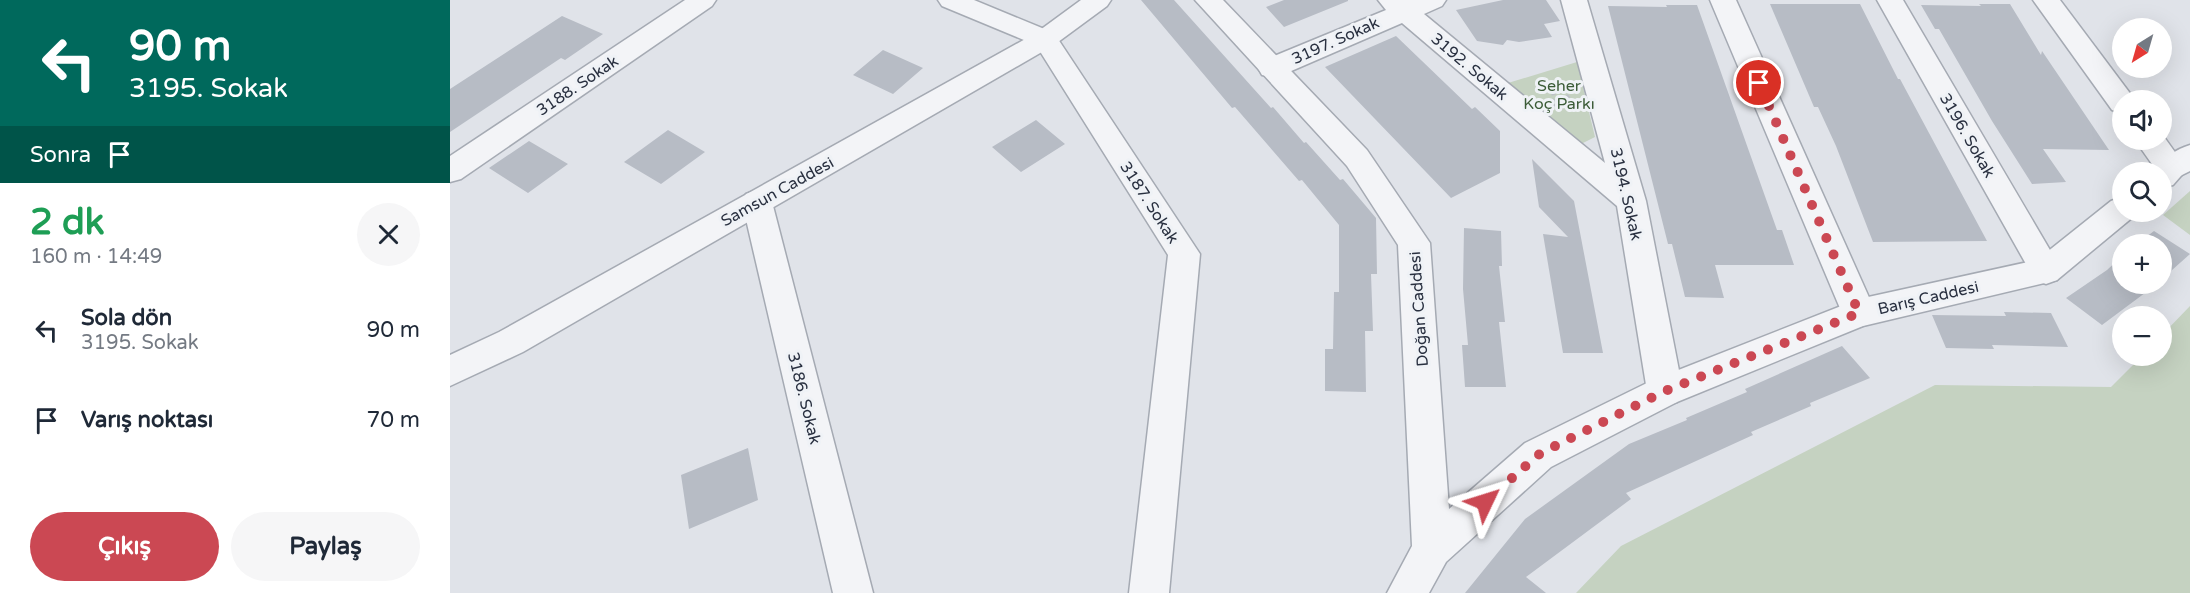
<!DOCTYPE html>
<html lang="tr">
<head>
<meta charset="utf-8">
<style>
	body { margin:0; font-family:"Varela Round",sans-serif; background:#f6f6f7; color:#1f2937; height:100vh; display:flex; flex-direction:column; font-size:22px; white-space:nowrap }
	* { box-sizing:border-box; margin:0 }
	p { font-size:20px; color:#747a83 }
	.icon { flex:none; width:33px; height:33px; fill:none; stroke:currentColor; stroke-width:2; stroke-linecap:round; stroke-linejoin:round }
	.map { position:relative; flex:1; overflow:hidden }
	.side { display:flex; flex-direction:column; background:#fff; width:450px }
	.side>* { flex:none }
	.banner { background:#00695c; color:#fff; overflow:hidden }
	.needle { width:39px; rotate:217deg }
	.controls { position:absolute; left:1662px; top:18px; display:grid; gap:12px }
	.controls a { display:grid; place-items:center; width:60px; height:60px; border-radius:50%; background:#fff; box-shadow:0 6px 24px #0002; font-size:30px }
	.pin { position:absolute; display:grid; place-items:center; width:51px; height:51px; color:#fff; margin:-26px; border:3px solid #fff; border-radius:50%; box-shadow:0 2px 6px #0007 }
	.me { position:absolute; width:66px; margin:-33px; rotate:49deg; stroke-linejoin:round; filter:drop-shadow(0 0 4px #0008) }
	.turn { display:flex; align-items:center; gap:21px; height:126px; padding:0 30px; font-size:27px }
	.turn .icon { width:78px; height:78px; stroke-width:2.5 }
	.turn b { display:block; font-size:42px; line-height:51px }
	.then { display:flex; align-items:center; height:57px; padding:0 30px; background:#0003; gap:12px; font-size:22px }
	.round { display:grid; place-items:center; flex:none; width:63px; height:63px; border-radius:32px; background:#f6f6f7 }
	.overview { display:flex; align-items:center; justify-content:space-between; height:102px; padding:0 30px }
	h1 { font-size:36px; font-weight:700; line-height:45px; color:#1e9e55 }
	.cta { display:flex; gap:12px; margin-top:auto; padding:12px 30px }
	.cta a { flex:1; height:69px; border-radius:36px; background:#cb4853; color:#fff; font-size:24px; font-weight:700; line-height:69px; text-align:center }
	.cta a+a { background:#f6f6f7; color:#1f2937 }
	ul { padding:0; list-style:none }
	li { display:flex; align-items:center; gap:18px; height:90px; padding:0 30px }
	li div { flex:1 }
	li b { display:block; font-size:22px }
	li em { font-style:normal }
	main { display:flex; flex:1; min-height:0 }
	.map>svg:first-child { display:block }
</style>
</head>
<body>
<main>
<section class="side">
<div class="banner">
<div class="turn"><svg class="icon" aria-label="left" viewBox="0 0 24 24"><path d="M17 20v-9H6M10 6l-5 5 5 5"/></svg><div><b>90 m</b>3195. Sokak</div></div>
<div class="then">Sonra<svg class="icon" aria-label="arrive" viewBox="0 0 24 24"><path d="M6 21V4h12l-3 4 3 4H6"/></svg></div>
</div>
<div class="overview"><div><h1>2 dk</h1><p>160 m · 14:49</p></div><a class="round"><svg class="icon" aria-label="close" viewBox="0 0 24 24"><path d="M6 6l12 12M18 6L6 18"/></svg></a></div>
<ul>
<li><svg class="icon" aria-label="left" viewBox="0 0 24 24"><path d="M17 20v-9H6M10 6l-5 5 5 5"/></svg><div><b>Sola dön</b><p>3195. Sokak</p></div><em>90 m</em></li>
<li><svg class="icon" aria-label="arrive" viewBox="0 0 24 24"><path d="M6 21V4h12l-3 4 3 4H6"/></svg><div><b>Varış noktası</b></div><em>70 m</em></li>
</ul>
<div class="cta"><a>Çıkış</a><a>Paylaş</a></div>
</section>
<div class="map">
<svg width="1740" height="593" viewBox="0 0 1740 593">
	<rect width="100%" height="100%" fill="#e0e3e9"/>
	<path fill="#c5d2c1" d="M1127,62L1145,137L1129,145L1058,83Z
		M1740,191V235L1713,215Z
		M1740,306V593H1126L1171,546L1485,385L1661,387L1692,356H1712V335Z"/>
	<path fill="#b7bcc5" d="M691,0H724L821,108L823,107L854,143L856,142L890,180L893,179L926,218L927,274H921L923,331H915L916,392L875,391V349H883L884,292H889V225L852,180L849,181L785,107L782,108Z
		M834,0H898V1L834,27L816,7Z
		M1053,0H1096L1110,21L1094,24L1102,37L1069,42L1057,40L1053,45L1027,41L1006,10Z
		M1320,4H1410L1448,79H1450L1537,241L1423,242L1386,146L1368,107H1364Z
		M1529,4H1560L1591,55L1592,51L1659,150L1593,149L1616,182L1582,184L1542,121L1489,29H1485L1471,5L1531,6Z
		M1216,5H1247L1327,230H1332L1344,265H1265L1274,298L1235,297L1222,244H1218L1158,6L1217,7Z
		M112,16L153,34L115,60L111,58L0,132V89Z
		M946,36L1022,109L1025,107L1050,131V173L1001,198L875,67Z
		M433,50L473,68L443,94L403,75Z
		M586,120L615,144L571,172L542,147Z
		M218,130L255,152L211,184L174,162Z
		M79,141L118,164L78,193L39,168Z
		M1082,159L1124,201L1153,353H1113L1093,234L1118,237L1089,207Z
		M1014,228L1051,231L1052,266H1049L1055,322H1049L1056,387H1015L1012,345H1018L1013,289Z
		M1704,231L1740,254L1712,279V244H1687Z
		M1672,256V284H1707L1652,325L1616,298L1657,270Z
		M1554,312L1601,313L1618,347L1542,345L1544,349L1496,348L1482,315L1556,316Z
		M1392,346L1420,378L1360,403L1361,406L1301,432L1303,435L1176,493L1181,499L1076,577L1096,593H1015L1075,519L1179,444L1237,420L1236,418L1297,392L1295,389Z
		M298,448L308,500L239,529L231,475Z"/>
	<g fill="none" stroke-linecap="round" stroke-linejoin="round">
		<g stroke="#a5aab3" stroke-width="3">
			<path id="minor" d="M235,0H266L262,6L11,179L0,182V156Z
				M488,0H524L604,33L750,254L719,593H679L718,255L586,45L492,6Z
				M928,0H996L992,6L974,14L1155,163L1111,0H1137L1196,201L1233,391L1227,402L1215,406L1203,402L1197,391L1167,206L952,23L832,75L822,77L812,75L808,68L812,61L936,10Z
				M1260,0H1286L1426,313L1421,323L1409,327L1397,323L1392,313Z
				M1427,0H1453L1607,262L1612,271L1607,280L1596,284L1585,280Z
				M1740,145V171L1722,180L1712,177V172L1707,169C1714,157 1727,149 1740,145Z
				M307,190L318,194L322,202L423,593H383L292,202L296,194Z"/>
		</g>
		<g stroke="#a5aab3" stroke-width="3">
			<path id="tertiary" d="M631,0H661L657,6L604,45L73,352L0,386V355L49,332L586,33Z
				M745,0H773L917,150L980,243L999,509L1075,443L1203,380L1409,299L1587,260L1661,201L1672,197V212H1686L1683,217L1607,280L1413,326L1227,402L1101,467L996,562L979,593H937L962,546L948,245L897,166Z
				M1583,0H1610L1685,100H1672V113L1662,110Z
				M1712,134L1737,169L1723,185L1712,188V172H1699L1704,167L1685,140H1712Z"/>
		</g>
		<path stroke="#bec1c7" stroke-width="3" stroke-dasharray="4 4" stroke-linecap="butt" d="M1096 88a6 6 0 1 1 12 0a6 6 0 1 1-12 0Z
			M1119,88L1116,95L1122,100
			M1103 103a6 6 0 1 1 12 0a6 6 0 1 1-12 0Z"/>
		<use href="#minor" fill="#f3f4f7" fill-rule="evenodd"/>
		<use href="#tertiary" fill="#f3f4f7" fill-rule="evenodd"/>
	</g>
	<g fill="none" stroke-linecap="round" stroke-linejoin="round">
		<path stroke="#cb4853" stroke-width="10" stroke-dasharray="0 18" d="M1035,502L1088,455L1109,444L1215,391L1409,313L1309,83"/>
	</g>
	<g text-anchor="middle" stroke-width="6" stroke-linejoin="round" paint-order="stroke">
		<g font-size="16" fill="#293040" stroke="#eff2f6">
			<text transform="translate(885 40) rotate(-24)" y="6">3197. Sokak</text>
			<text transform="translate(1020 66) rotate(40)" y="6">3192. Sokak</text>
			<text transform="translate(127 85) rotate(-34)" y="6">3188. Sokak</text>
			<text transform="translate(1518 135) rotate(60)" y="6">3196. Sokak</text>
			<text transform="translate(327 191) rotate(-29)" y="6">Samsun Caddesi</text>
			<text transform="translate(1177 194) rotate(77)" y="6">3194. Sokak</text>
			<text transform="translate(700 202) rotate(57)" y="6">3187. Sokak</text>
			<text transform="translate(1478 297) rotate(-13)" y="6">Barış Caddesi</text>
			<text transform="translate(968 309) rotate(-94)" y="6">Doğan Caddesi</text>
			<text transform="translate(355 398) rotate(76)" y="6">3186. Sokak</text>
		</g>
		<g font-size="16" fill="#3b5b37" stroke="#eff2f6">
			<text x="1109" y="91">Seher<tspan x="1109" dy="18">Koç Parkı</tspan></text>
		</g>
	</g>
</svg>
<div class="controls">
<a><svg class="needle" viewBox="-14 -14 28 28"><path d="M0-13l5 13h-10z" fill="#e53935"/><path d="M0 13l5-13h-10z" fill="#747a83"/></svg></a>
<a><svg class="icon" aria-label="sound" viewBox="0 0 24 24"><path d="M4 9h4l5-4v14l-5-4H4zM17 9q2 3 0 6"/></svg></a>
<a><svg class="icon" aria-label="search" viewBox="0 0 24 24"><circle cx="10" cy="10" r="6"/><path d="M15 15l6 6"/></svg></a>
<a>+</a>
<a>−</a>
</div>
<div class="pin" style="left:1309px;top:83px;background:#d93025"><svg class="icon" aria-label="arrive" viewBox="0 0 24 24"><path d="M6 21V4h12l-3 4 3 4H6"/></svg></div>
<svg class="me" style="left:1035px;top:502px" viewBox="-20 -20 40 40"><path d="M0-17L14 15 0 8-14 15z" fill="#cb4853" stroke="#fff" stroke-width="4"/></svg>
</div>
</main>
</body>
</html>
